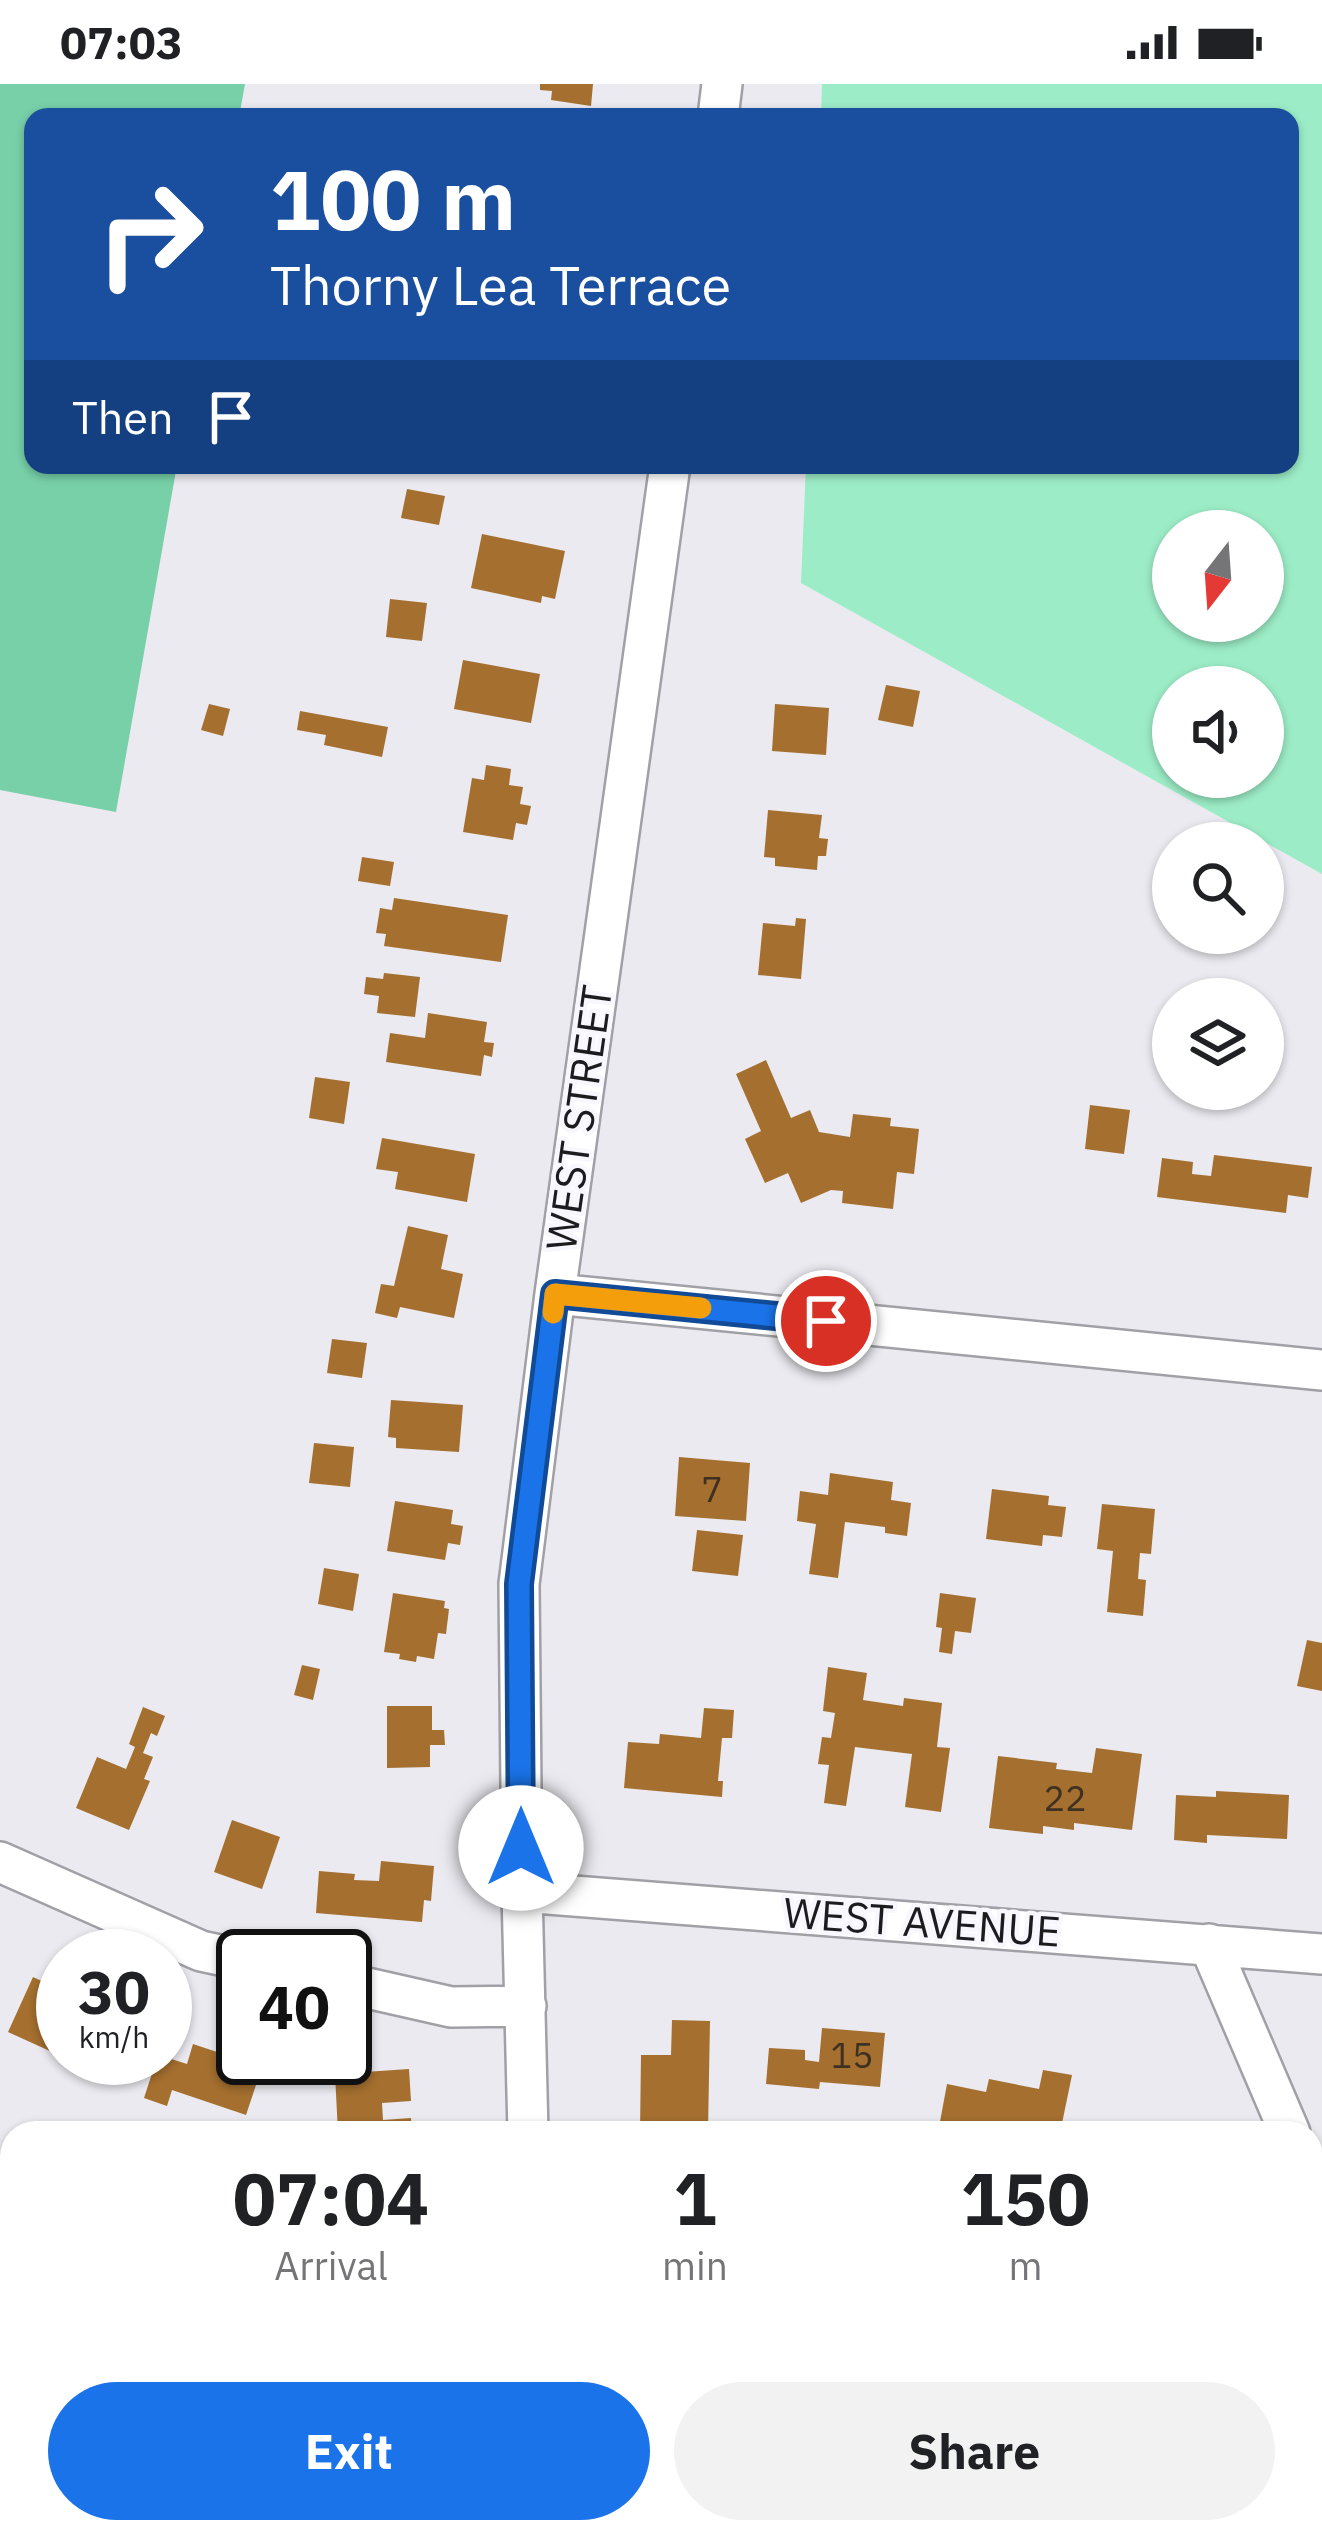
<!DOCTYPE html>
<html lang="en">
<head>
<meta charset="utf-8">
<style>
	body { margin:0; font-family:"IBM Plex Sans",sans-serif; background:#f2f2f2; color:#202124; height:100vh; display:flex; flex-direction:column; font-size:45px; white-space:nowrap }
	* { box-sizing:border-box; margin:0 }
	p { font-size:39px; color:#757577 }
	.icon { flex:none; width:66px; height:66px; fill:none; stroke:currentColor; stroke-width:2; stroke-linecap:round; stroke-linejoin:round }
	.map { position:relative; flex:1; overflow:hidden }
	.drawer { position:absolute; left:0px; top:2037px; width:1323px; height:423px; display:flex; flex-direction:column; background:#fff; border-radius:36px 36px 0 0; box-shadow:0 3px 9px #0004 }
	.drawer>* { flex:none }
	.top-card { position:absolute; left:24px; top:24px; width:1275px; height:366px; border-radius:24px; box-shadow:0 3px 9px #0004; background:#1a4fa0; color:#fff; overflow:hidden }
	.needle { width:78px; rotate:197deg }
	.buttons { position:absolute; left:1152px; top:426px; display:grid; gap:24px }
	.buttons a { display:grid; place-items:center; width:132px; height:132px; border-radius:50%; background:#fff; box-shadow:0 3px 9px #0004; font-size:60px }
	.speed { position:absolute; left:36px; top:1845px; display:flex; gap:24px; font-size:60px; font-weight:700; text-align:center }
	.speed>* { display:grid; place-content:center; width:156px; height:156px; border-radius:50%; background:#fff; box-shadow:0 3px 9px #0004; line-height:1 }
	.speed small { font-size:30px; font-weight:400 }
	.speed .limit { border:6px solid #111; border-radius:18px; background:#fff; color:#111 }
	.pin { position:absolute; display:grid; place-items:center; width:102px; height:102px; color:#fff; margin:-51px; border:6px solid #fff; border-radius:50%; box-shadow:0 3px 12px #0007 }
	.me { position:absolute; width:132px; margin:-66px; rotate:0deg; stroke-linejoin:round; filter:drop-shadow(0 0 9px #0008) }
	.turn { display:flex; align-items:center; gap:42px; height:252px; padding:0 48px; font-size:54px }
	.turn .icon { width:156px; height:156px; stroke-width:2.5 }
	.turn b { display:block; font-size:84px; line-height:102px }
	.then { display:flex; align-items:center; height:114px; padding:0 48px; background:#0003; gap:24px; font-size:45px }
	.eta { display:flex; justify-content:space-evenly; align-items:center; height:204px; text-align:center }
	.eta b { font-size:72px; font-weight:800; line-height:84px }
	.cta { display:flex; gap:24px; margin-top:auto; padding:24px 48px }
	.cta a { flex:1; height:138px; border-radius:72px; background:#1a73e8; color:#fff; font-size:48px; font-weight:800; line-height:138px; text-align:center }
	.cta a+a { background:#f2f2f2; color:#202124 }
	.status { display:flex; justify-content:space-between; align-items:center; height:84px; padding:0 60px; background:#fff; direction:ltr }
	.status svg { height:33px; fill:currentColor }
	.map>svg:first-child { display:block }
</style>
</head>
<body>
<div class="status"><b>07:03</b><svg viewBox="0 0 49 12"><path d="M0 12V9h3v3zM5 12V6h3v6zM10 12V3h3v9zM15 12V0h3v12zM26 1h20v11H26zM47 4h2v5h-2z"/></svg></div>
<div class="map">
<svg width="1322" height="2459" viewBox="0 0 1322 2459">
	<rect width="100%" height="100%" fill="#ebeaf0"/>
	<path fill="#9cedc7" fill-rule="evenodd" d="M822,0H1322V790L801,499L806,381H1290V33H821ZM1173,447H1263V537H1173ZM1173,603H1263V693H1173Z"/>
	<path fill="#77d0a8" d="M0,0H245L239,33H33V381H177L116,728L0,706Z"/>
	<path fill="#a46f2f" d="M540,0H593L591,22L551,16L552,7L540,6Z
		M407,405L445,412L439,441L401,434Z
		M482,450L565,467L555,515L542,512L541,519L471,504Z
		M390,515L427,519L422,557L386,553Z
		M463,576L540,590L531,639L454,625Z
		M886,601L920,607L913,643L878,636Z
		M209,620L230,625L223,652L201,646Z
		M775,620L829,624L826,671L772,667Z
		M300,627L388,643L382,673L324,661L326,651L297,646Z
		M486,681L511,685L509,701L523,703L520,720L531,722L527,741L516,739L513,756L463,748L472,694L484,696Z
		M768,726L822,731L819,754L828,755L826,772H818L817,786L775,782V774L764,773Z
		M362,773L394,778L390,802L358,797Z
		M394,814L508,831L501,878L384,862L386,850L376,849L380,824L392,826Z
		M796,834L806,835L801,895L758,891L763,839L795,842Z
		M384,889L420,893L415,933L377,929L379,912L364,910L366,893L383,895Z
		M428,929L487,938L484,958L494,959L492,973L484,971L481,992L386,978L390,949L425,954Z
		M766,976L791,1034L810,1026L819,1048L850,1053L853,1030L891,1034L890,1042L919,1045L914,1090L897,1088L893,1125L842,1119L843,1107L831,1106L801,1119L788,1089L765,1099L745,1055L761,1047L736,990Z
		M315,993L350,998L344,1040L309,1034Z
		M1090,1021L1130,1026L1124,1070L1085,1065Z
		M382,1054L475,1070L467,1118L395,1105L398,1088L376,1085Z
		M1214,1071L1312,1083L1308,1114L1288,1111L1286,1129L1157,1113L1162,1074L1193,1078L1192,1090L1211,1092Z
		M408,1142L448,1151L441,1185L463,1190L454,1234L400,1223L397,1234L375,1229L381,1200L394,1202Z
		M332,1255L367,1259L362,1294L327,1289Z
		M391,1316L463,1321L459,1368L396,1364V1354L388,1353Z
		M314,1359L354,1363L350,1403L309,1399Z
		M679,1373L750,1379L746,1437L675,1432Z
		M830,1389L893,1398L891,1416L911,1419L907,1452L885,1449V1443L845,1438L838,1494L809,1490L816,1440L797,1437L800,1407L828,1411Z
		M992,1405L1049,1412L1048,1421L1066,1423L1062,1453L1043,1451L1042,1462L986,1455Z
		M395,1417L453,1426L451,1440L463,1442L460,1461L448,1459L445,1476L387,1467Z
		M1102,1420L1155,1425L1151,1470L1140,1469L1138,1495L1146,1496L1143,1532L1107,1528L1113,1467L1097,1465Z
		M697,1446L743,1451L738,1492L692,1487Z
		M324,1484L359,1490L353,1527L318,1520Z
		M393,1509L445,1517L444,1524L449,1525L446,1550L438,1549L434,1575L417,1572L416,1578L399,1575L400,1570L384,1568Z
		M940,1509L976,1514L971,1549L955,1547L952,1570L939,1568L942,1544L936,1543Z
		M1307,1556L1322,1559V1607L1297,1602Z
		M302,1581L320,1585L313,1616L294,1611Z
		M828,1583L867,1589L863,1616L903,1622L904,1614L942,1619L937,1663L950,1664L941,1728L905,1723L912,1670L855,1663L846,1722L824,1719L829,1681L818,1680L822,1653L831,1654L835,1629L823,1627Z
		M387,1622H432V1646H444L445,1661H430V1683L387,1684Z
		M143,1623L165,1632L157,1652L151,1649L143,1669L153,1673L144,1695L150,1697L129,1746L76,1724L97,1673L126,1685L135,1663L129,1660Z
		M704,1624L734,1626L732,1654H722L718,1697H723L722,1713L624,1704L628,1658L659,1660L660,1650L701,1654Z
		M1096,1664L1142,1670L1132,1746L1074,1739V1746L1043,1742V1750L989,1744L998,1672L1057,1679L1056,1685L1092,1689Z
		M1216,1707L1289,1711L1287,1755L1207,1751V1759L1174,1756L1176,1711L1216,1713Z
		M232,1736L280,1753L262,1805L214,1788Z
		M381,1777L434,1782L431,1817L424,1816L422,1838L316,1829L319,1787L355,1790L354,1796L379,1797Z
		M33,1893L63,1907V1973L8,1948Z
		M672,1936L710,1937L708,2047L640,2049L641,1971H671Z
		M822,1944L885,1949L880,2003L820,1998L819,2005L766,2000L769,1964L805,1966V1976L819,1978Z
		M193,1960L262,1983L246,2031L172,2006L167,2022L144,2014L157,1974L165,1973L187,1980Z
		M409,1985L411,2017L382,2019L383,2036L411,2034L412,2049H338L335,1990Z
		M1043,1986L1072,1991L1060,2049H1011L977,2042L976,2049H971L939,2043L947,2000L986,2008L989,1995L1039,2005Z
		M1322,2388V2449L1303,2453L1302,2448H1311V2391Z
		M139,2448H272L274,2459H138Z
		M711,2451V2459H647V2453Z"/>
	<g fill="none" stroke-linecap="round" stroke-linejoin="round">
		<g stroke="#a1a0a6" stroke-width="44">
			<path id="minor" d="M718,33L722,0
				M555,1210L1322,1286
				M0,1778L201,1867L243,1876
				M522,1808L1322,1870
				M1209,1860L1290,2049
				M345,1899L451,1923L526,1922
				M528,2049L522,1808L519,1500L555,1210L670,381
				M1311,2097L1322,2122
				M32,2448V2459
				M540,2448L541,2459"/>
		</g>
		<use href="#minor" stroke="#fff" stroke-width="39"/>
	</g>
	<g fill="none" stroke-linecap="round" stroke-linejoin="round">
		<g stroke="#114b97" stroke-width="30">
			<path id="route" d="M521,1764L519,1500L555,1210L826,1237"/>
		</g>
		<use href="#route" stroke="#1a73e8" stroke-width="21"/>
		<path stroke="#f59e0b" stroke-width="21" d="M553,1229L555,1210L701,1224"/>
	</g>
	<g text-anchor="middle" stroke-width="9" stroke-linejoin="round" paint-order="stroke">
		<g font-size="36" fill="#3e3122">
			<text x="712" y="1418">7</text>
			<text x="1065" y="1727">22</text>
			<text x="852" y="1984">15</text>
		</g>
		<g font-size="42" fill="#1c1c1e" stroke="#f8f7fe">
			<text transform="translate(579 1034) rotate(-82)" y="15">WEST STREET</text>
			<text transform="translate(922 1838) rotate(4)" y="15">WEST AVENUE</text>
		</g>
	</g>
</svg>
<div class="buttons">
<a><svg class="needle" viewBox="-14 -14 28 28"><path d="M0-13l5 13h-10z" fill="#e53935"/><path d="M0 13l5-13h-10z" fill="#757577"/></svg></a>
<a><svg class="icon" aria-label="sound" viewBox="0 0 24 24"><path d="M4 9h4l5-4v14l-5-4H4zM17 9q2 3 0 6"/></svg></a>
<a><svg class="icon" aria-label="search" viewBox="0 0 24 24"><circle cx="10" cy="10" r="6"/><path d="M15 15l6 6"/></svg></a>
<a><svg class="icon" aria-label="layers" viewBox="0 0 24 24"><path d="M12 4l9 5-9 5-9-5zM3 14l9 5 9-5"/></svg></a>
</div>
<div class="speed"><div>30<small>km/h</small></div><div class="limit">40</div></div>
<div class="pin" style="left:826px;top:1237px;background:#d93025"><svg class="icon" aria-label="arrive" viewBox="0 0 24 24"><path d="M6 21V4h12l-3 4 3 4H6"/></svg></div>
<svg class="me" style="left:521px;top:1764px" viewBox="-20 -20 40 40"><circle r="19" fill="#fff"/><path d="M0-13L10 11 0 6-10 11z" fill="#1a73e8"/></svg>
<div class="top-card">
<div class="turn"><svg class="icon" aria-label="right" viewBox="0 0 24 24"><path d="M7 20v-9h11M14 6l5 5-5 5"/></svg><div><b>100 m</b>Thorny Lea Terrace</div></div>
<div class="then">Then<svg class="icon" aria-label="arrive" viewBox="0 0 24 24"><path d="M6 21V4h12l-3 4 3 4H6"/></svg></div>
</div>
<section class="drawer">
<div class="eta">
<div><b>07:04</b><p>Arrival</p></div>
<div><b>1</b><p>min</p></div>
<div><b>150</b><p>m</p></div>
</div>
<div class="cta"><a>Exit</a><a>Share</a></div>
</section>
</div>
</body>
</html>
